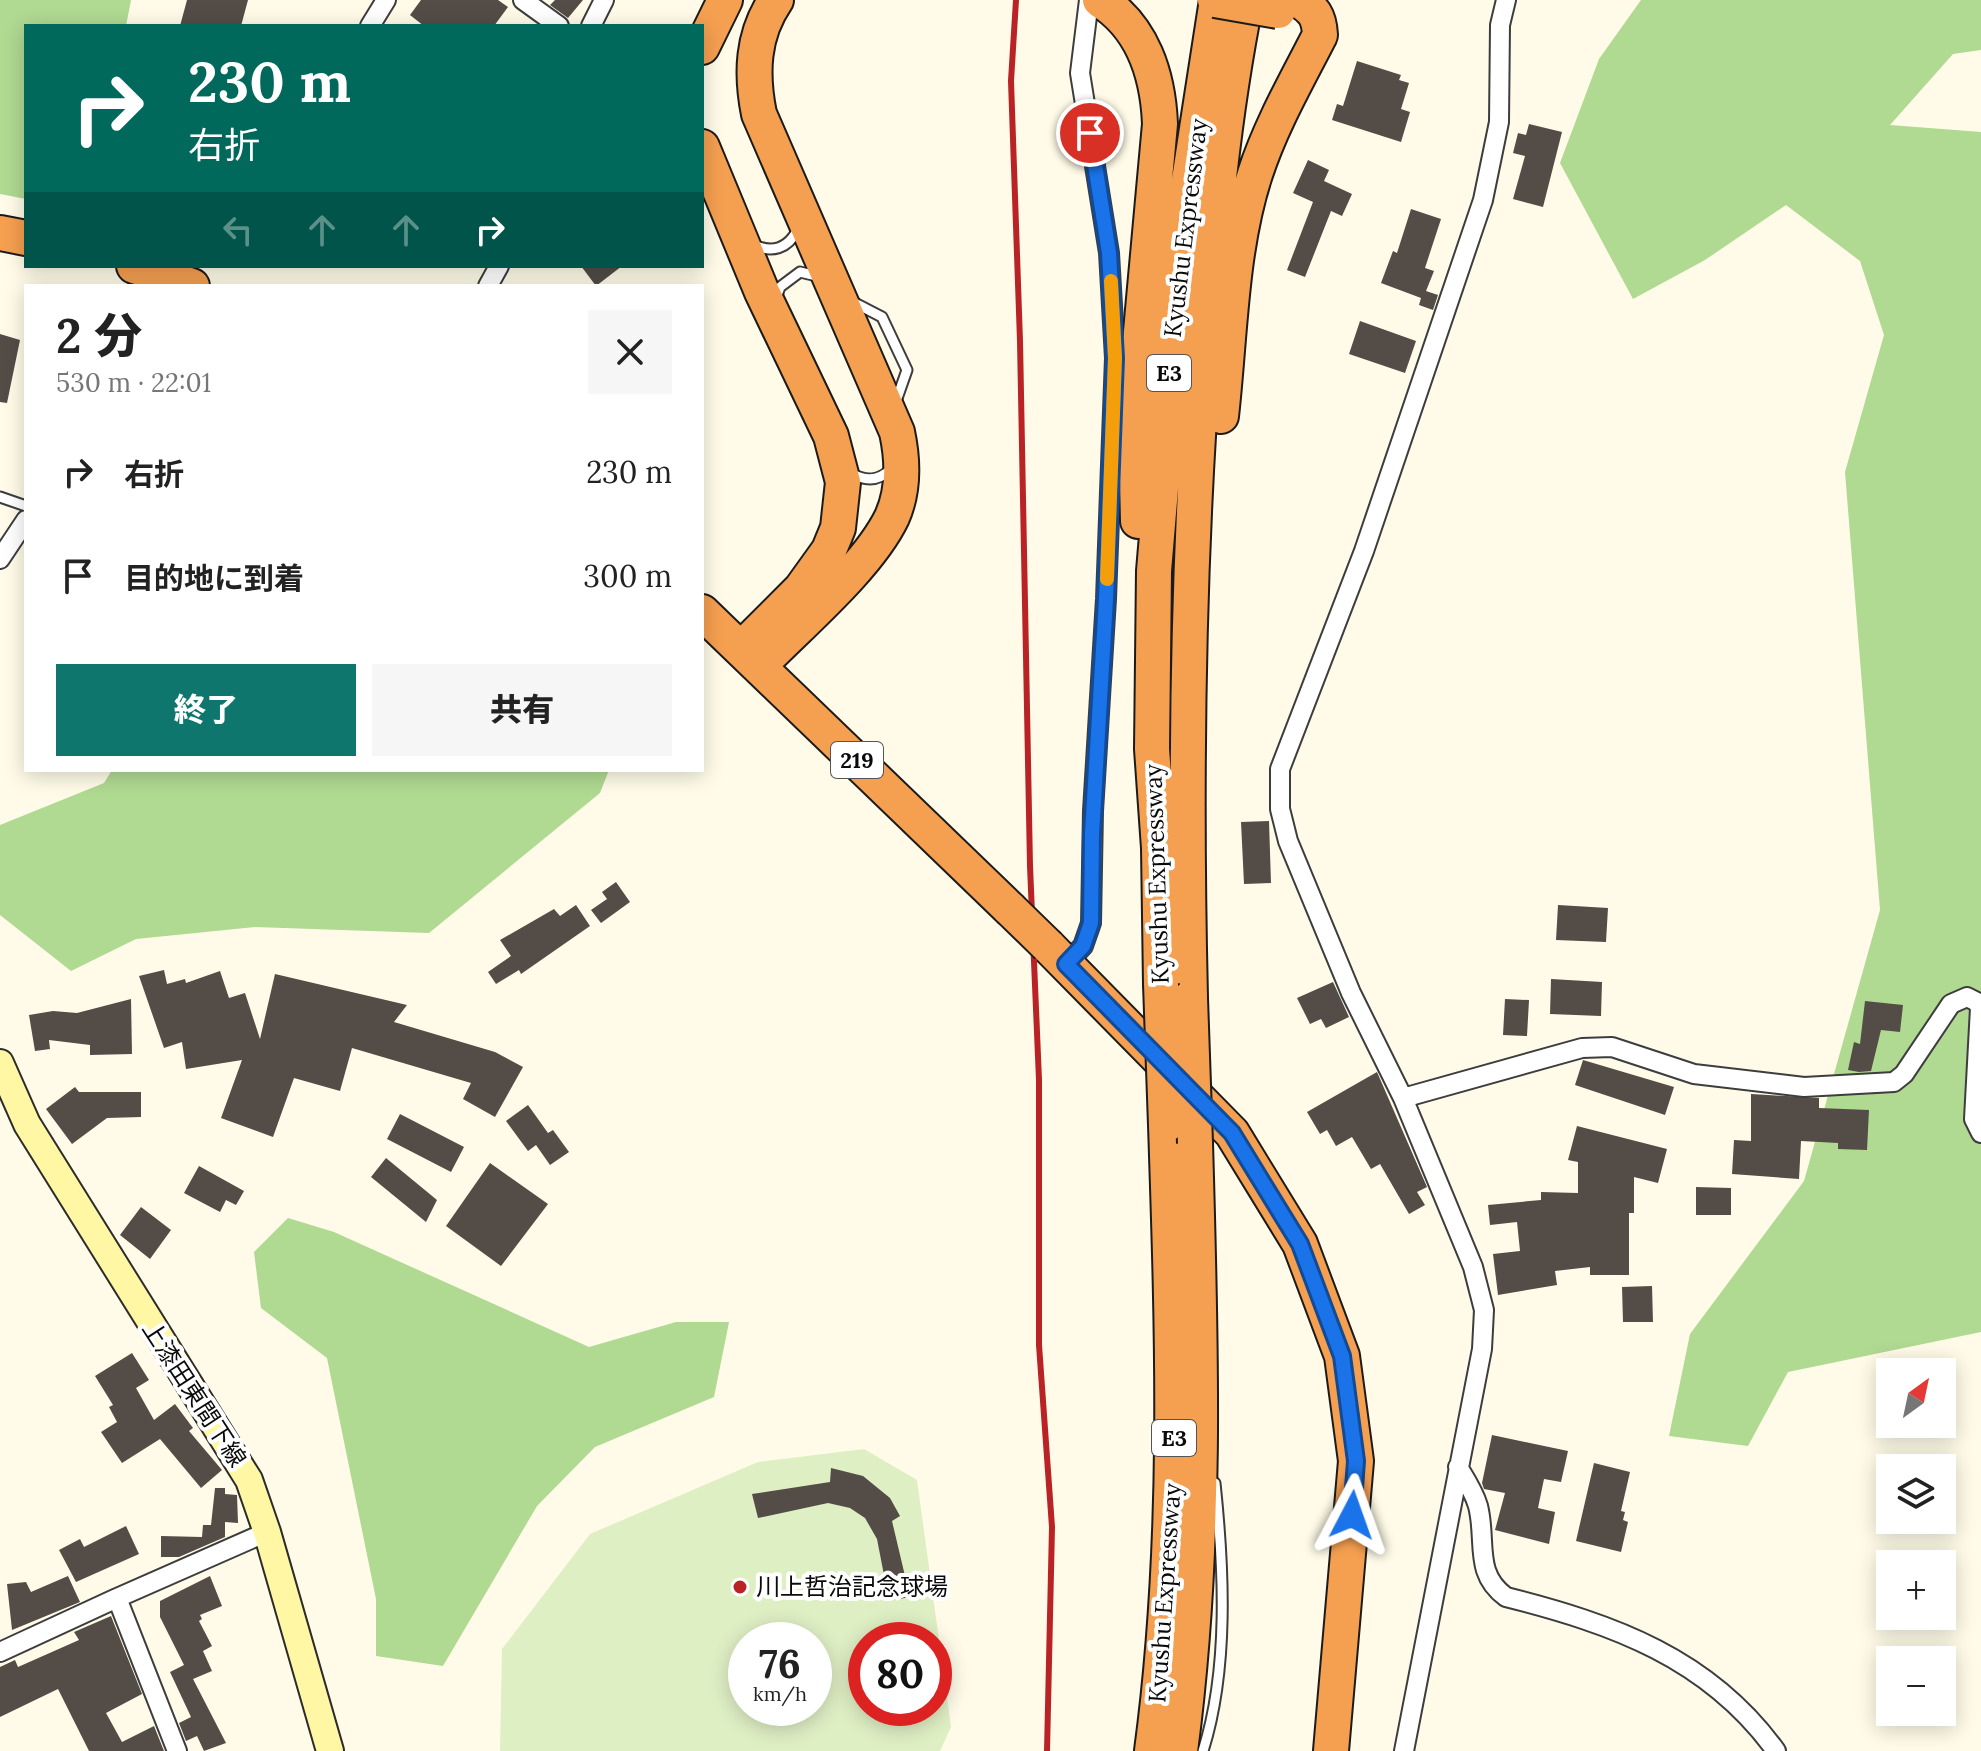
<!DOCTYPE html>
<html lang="ja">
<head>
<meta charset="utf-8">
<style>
	body { margin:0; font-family:Lora,"Noto Sans JP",serif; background:#f6f6f6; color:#222; height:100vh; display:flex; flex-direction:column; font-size:30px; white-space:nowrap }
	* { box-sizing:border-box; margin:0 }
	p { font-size:26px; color:#767676 }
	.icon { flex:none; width:44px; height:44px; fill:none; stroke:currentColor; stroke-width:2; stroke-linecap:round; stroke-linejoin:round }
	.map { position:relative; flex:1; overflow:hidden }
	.details { position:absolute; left:24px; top:284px; width:680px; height:488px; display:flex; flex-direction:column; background:#fff; border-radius:0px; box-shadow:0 4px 20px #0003 }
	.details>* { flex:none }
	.banner { position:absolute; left:24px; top:24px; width:680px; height:244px; border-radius:0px; box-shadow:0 4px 20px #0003; background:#00695c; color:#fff; overflow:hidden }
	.needle { width:52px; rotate:33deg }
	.fabs { position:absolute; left:1876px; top:1358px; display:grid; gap:16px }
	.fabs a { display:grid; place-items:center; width:80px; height:80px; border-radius:0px; background:#fff; box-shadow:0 4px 20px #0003; font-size:40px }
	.speed { position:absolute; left:728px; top:1622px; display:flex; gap:16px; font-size:40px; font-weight:700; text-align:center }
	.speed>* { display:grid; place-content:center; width:104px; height:104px; border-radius:50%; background:#fff; box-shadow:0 4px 20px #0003; line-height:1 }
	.speed small { font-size:20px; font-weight:400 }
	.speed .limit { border:12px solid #d22; background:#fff; color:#111 }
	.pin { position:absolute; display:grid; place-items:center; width:68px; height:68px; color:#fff; margin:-34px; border:4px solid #fff; border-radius:50%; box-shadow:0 2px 8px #0007 }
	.me { position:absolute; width:88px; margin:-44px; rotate:4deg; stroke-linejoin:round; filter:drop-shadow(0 0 6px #0008) }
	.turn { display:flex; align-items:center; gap:28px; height:168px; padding:0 32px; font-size:36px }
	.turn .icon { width:104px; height:104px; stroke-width:2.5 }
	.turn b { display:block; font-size:56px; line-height:68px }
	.lanes { display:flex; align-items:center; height:76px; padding:0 32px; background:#0003; justify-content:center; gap:40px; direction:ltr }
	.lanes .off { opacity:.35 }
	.round { display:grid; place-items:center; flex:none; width:84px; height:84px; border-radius:0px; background:#f6f6f6 }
	.summary { display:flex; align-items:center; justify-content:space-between; height:136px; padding:0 32px }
	h1 { font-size:48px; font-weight:800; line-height:60px }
	.button { display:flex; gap:16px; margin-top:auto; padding:16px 32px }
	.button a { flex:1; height:92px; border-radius:0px; background:#0f766e; color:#fff; font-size:32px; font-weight:800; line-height:92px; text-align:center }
	.button a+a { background:#f6f6f6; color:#222 }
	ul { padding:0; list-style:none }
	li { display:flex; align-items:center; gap:24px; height:104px; padding:0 32px }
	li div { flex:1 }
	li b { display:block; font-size:30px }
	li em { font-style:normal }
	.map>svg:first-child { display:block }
</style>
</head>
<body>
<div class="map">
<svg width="1981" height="1751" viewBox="0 0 1981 1751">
	<rect width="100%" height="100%" fill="#fffbe8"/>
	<path fill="#b0d992" d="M0,0H131L126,26H26V199L0,194Z
		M1641,0H1981V50L1953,54L1890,125L1981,132V1332L1788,1372L1748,1446L1669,1436L1690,1334L1804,1181L1880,910L1845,472L1884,335L1860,261L1786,205L1705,260L1633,299L1560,163L1599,59Z
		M112,770H609L600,793L429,933L255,927L136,939L71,971L0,915V825L104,783Z
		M288,1218L334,1232L589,1347L676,1322H729L714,1397L595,1447L537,1506L443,1666L376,1656V1599L327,1358L261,1308L254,1252Z"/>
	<path fill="#dfefc4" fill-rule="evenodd" d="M864,1449L917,1480L951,1727L940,1751H500L502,1649L590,1534L758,1462ZM746,1640H814V1708H746ZM866,1640H934V1708H866Z"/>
	<path fill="#534c47" d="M187,0H248L241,26H180Z
		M421,0H498L508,7L494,26H424L410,15Z
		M555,0H583L568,18L550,5Z
		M1357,61L1401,75L1399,80L1409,83L1401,109L1410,112L1401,142L1332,120L1337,104L1343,106Z
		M1529,124L1562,132L1543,207L1513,199L1525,156L1513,153L1518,133L1526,135Z
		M1308,160L1329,170L1324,181L1352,194L1342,216L1331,211L1305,277L1287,270L1313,202L1293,193Z
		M1411,209L1441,219L1425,268L1434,271L1426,291L1438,295L1433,310L1419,305L1421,298L1381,283L1393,251L1397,253Z
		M581,266H622L596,286Z
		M1360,321L1416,341L1405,373L1349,354Z
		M0,334L20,340L7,403L0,402Z
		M1269,821L1271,883L1244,884L1241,822Z
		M616,882L630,902L601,923L591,910L607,899L602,892Z
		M576,905L590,926L521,974L519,970L496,984L488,972L511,956L500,940L554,909L560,916Z
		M1558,905L1608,908L1606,942L1556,940Z
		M164,970L167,984L185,979L186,983L220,971L229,998L245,993L260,1039L275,974L407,1005L394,1022L495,1052L523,1067L495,1117L463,1099L471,1083L352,1048L340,1091L294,1078L273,1137L221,1118L242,1060L186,1069L182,1042L164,1048L139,976Z
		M1551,979L1602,982L1601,1016L1550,1014Z
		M1333,982L1349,1017L1326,1028L1321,1019L1310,1024L1297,998Z
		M131,999L132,1054L90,1055V1045L49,1040L50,1049L35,1051L29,1015L53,1011L77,1013Z
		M1505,999L1529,1000L1527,1036L1503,1035Z
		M1865,1001L1903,1005L1900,1032L1881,1030L1871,1071L1859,1072L1848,1070L1854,1042L1860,1044Z
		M1583,1060L1674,1087L1665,1115L1575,1085Z
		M1377,1072L1427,1187L1417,1192L1425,1205L1409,1214L1380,1164L1371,1169L1352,1137L1336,1146L1327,1130L1320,1134L1307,1112Z
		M75,1087L79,1092H141V1117L107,1118L72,1144L46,1109Z
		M1751,1094L1819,1098V1108L1869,1110L1867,1150L1838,1149V1143L1801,1141L1799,1179L1732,1174L1734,1140L1751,1141Z
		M528,1105L548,1133L553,1130L569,1152L550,1165L536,1145L528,1151L506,1121Z
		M400,1114L464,1147L451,1172L387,1139Z
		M1577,1126L1667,1149L1658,1183L1634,1177V1213H1629V1275H1590V1267L1555,1271L1557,1285L1498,1295L1493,1254L1520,1251L1517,1222L1490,1225L1488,1205L1541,1200V1192L1578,1193V1162L1568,1160Z
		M386,1158L437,1200L426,1222L371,1177Z
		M490,1163L548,1204L501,1266L446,1226Z
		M199,1166L244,1191L236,1205L226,1200L220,1212L184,1193Z
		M1696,1187L1731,1188V1215H1696Z
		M141,1207L171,1230L150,1259L120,1235Z
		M1652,1286L1653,1322H1623L1622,1287Z
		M132,1353L149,1380L136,1388L154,1420L175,1404L193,1428L189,1431L222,1470L201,1488L160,1439L122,1463L101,1432L117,1422L109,1407L113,1405L95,1376Z
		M1492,1435L1568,1451L1561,1482L1544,1479L1538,1508L1555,1512L1549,1544L1495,1530L1505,1493L1484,1489L1482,1483Z
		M1594,1463L1630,1472L1621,1511L1625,1512L1623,1520L1628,1522L1621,1552L1576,1541Z
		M831,1468L863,1476L890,1498L900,1516L892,1521L910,1597L889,1601L877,1539L865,1518L850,1508L828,1503L758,1518L752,1494L830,1482Z
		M215,1488H225V1494L237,1495L238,1523L225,1522V1537L179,1557H161V1536L202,1537L203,1525H211Z
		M126,1526L139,1554L76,1582L59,1550L80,1539L84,1547Z
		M68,1576L80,1602L12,1630L7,1584L26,1582L31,1592Z
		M210,1576L222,1606L200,1615L202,1619L199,1621L212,1646L203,1651L212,1671L193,1679L226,1743L204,1751L197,1736L186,1741L179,1723L191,1717L170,1672L184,1665L160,1617V1601Z
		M111,1616L142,1694L106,1713L122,1742L154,1726L164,1751H89L58,1689L0,1717V1667L15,1660L18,1667L79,1640L74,1632Z"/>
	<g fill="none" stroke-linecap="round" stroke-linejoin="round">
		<g stroke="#3d3d3d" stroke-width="13">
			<path id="lane" d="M752,244C772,254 788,249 798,229
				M775,301L780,287L800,272L821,277
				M851,301L882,317L907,370L895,404
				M851,473C866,482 879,481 891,469
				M0,497L26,506
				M1203,1751C1229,1669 1224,1568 1215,1483"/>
		</g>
		<g stroke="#3d3d3d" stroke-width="22">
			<path id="street" d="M523,0L559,26
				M370,26L386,0
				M591,26L604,0
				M488,286L499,266
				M0,559L26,520
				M1066,964L1083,946L1091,923L1093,811L1106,599L1115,358L1109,253L1080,73L1089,0
				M1403,1098L1582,1048L1612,1047L1694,1074L1804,1087L1894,1082L1904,1074L1951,1004L1967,997L1977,1002L1980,1008L1974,1119L1981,1133
				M1458,1467C1466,1480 1474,1492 1478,1506C1487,1541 1473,1573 1506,1597C1613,1624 1709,1658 1776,1751
				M117,1598L267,1532
				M0,1652L117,1598L177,1751
				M1404,1751L1482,1349L1484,1310L1473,1267L1403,1098L1351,993L1288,841L1280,809V769L1364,551L1483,200L1499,122L1500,25L1506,0"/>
		</g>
		<g stroke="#2c2c2c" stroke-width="30">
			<path id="secondary" d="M0,1063L27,1124L249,1480L267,1532L330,1751"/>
		</g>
		<g stroke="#1b1b1b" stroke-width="38">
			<path id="highway" d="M1100,0C1143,27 1158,76 1160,124L1135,397L1138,521
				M702,47L725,0
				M702,147L762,292L831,436L843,482L838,528L829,550L801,589L742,648
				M0,233L26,238
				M134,266L192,286
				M1221,416C1230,337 1230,250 1255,174C1271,125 1297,80 1320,35C1319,16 1314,10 1299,0
				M702,612L1010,909
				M760,665C800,624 868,567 892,517C904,490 903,460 897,432L759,114C751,74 752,35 776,0
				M1048,946L1232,1133L1300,1244L1342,1356L1356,1461L1331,1751
				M1161,984L1159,848L1152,749L1154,571L1185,206L1217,0
				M1190,998C1185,782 1187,565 1204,349C1212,232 1223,115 1246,0
				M1152,1751C1180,1543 1173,1335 1166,1125
				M1180,1751C1207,1548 1201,1347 1195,1143"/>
		</g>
		<use href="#lane" stroke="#fff" stroke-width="9"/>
		<use href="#street" stroke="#fff" stroke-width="18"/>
		<use href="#secondary" stroke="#fff7a3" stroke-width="26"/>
		<use href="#highway" stroke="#f59f50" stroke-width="34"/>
		<path stroke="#ba2326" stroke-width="6" d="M1016,0L1011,81L1020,341L1030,866L1039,1080V1345L1052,1527L1047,1751"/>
		<g stroke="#1b1b1b" stroke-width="38" stroke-linecap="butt">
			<path id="highway-bridge" d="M1215,0L1278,11
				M1010,909L1048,946
				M1161,984L1166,1125
				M1190,998L1195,1143"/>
		</g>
		<use href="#highway-bridge" stroke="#f59f50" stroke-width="34"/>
	</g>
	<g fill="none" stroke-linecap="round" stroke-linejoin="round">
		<g stroke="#114b97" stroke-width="20">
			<path id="route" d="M1090,133L1109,253L1115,358L1106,599L1092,834L1091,923L1083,946L1066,964L1232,1133L1300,1244L1342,1356L1356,1461L1352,1515"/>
		</g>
		<use href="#route" stroke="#1a73e8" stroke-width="14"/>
		<path stroke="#f59e0b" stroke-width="14" d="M1107,579L1115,358L1111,281"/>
	</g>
	<circle fill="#ba2326" stroke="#fff" stroke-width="3" cx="740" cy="1587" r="8"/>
	<g text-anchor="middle" stroke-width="8" stroke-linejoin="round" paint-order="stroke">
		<g fill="#fff" stroke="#545454" stroke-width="2">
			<rect x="1147" y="355" width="44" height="36" rx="6"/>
			<rect x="831" y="742" width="52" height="36" rx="6"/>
			<rect x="1152" y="1420" width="44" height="36" rx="6"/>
		</g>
		<g font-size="22" font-weight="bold" fill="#0a0a0a">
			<text x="1169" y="381">E3</text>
			<text x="857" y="768">219</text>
			<text x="1174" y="1446">E3</text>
		</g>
		<g font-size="24" fill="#0a0a0a" stroke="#fff">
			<text transform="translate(1186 228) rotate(-83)" y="8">Kyushu Expressway</text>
			<text transform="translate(1157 874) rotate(-92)" y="8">Kyushu Expressway</text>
			<text transform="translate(194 1394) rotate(57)" y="8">上漆田東間下線</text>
			<text transform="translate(1165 1593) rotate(-86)" y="8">Kyushu Expressway</text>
		</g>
		<g font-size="24" fill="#0a0a0a" stroke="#fff" text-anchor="start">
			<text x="756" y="1595">川上哲治記念球場</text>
		</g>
	</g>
</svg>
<div class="fabs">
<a><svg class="needle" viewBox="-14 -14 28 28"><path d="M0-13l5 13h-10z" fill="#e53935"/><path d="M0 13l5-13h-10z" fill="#767676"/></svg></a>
<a><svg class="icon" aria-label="layers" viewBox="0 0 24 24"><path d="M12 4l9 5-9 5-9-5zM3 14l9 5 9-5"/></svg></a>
<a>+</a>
<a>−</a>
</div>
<div class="speed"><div>76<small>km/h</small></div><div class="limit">80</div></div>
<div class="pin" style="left:1090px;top:133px;background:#d93025"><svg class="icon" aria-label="arrive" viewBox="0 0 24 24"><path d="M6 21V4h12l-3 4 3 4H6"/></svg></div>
<svg class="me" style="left:1352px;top:1515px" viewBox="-20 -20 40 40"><path d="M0-17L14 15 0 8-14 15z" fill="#1a73e8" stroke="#fff" stroke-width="4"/></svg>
<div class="banner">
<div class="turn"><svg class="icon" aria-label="right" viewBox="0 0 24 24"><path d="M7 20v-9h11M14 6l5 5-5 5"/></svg><div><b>230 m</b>右折</div></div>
<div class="lanes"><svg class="icon off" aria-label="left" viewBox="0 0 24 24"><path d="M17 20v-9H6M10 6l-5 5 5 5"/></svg><svg class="icon off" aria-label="ahead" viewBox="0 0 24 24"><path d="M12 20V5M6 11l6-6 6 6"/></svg><svg class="icon off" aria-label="ahead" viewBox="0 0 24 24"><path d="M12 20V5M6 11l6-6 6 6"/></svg><svg class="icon" aria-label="right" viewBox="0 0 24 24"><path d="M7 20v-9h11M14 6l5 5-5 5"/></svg></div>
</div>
<section class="details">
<div class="summary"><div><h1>2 分</h1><p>530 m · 22:01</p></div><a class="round"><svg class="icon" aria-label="close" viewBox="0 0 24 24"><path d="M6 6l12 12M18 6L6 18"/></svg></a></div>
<ul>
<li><svg class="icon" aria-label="right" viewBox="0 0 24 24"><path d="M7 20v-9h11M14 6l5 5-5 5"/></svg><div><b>右折</b></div><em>230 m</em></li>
<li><svg class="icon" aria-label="arrive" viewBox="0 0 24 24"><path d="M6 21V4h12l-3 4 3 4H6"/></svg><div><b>目的地に到着</b></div><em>300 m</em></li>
</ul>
<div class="button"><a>終了</a><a>共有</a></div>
</section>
</div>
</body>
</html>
